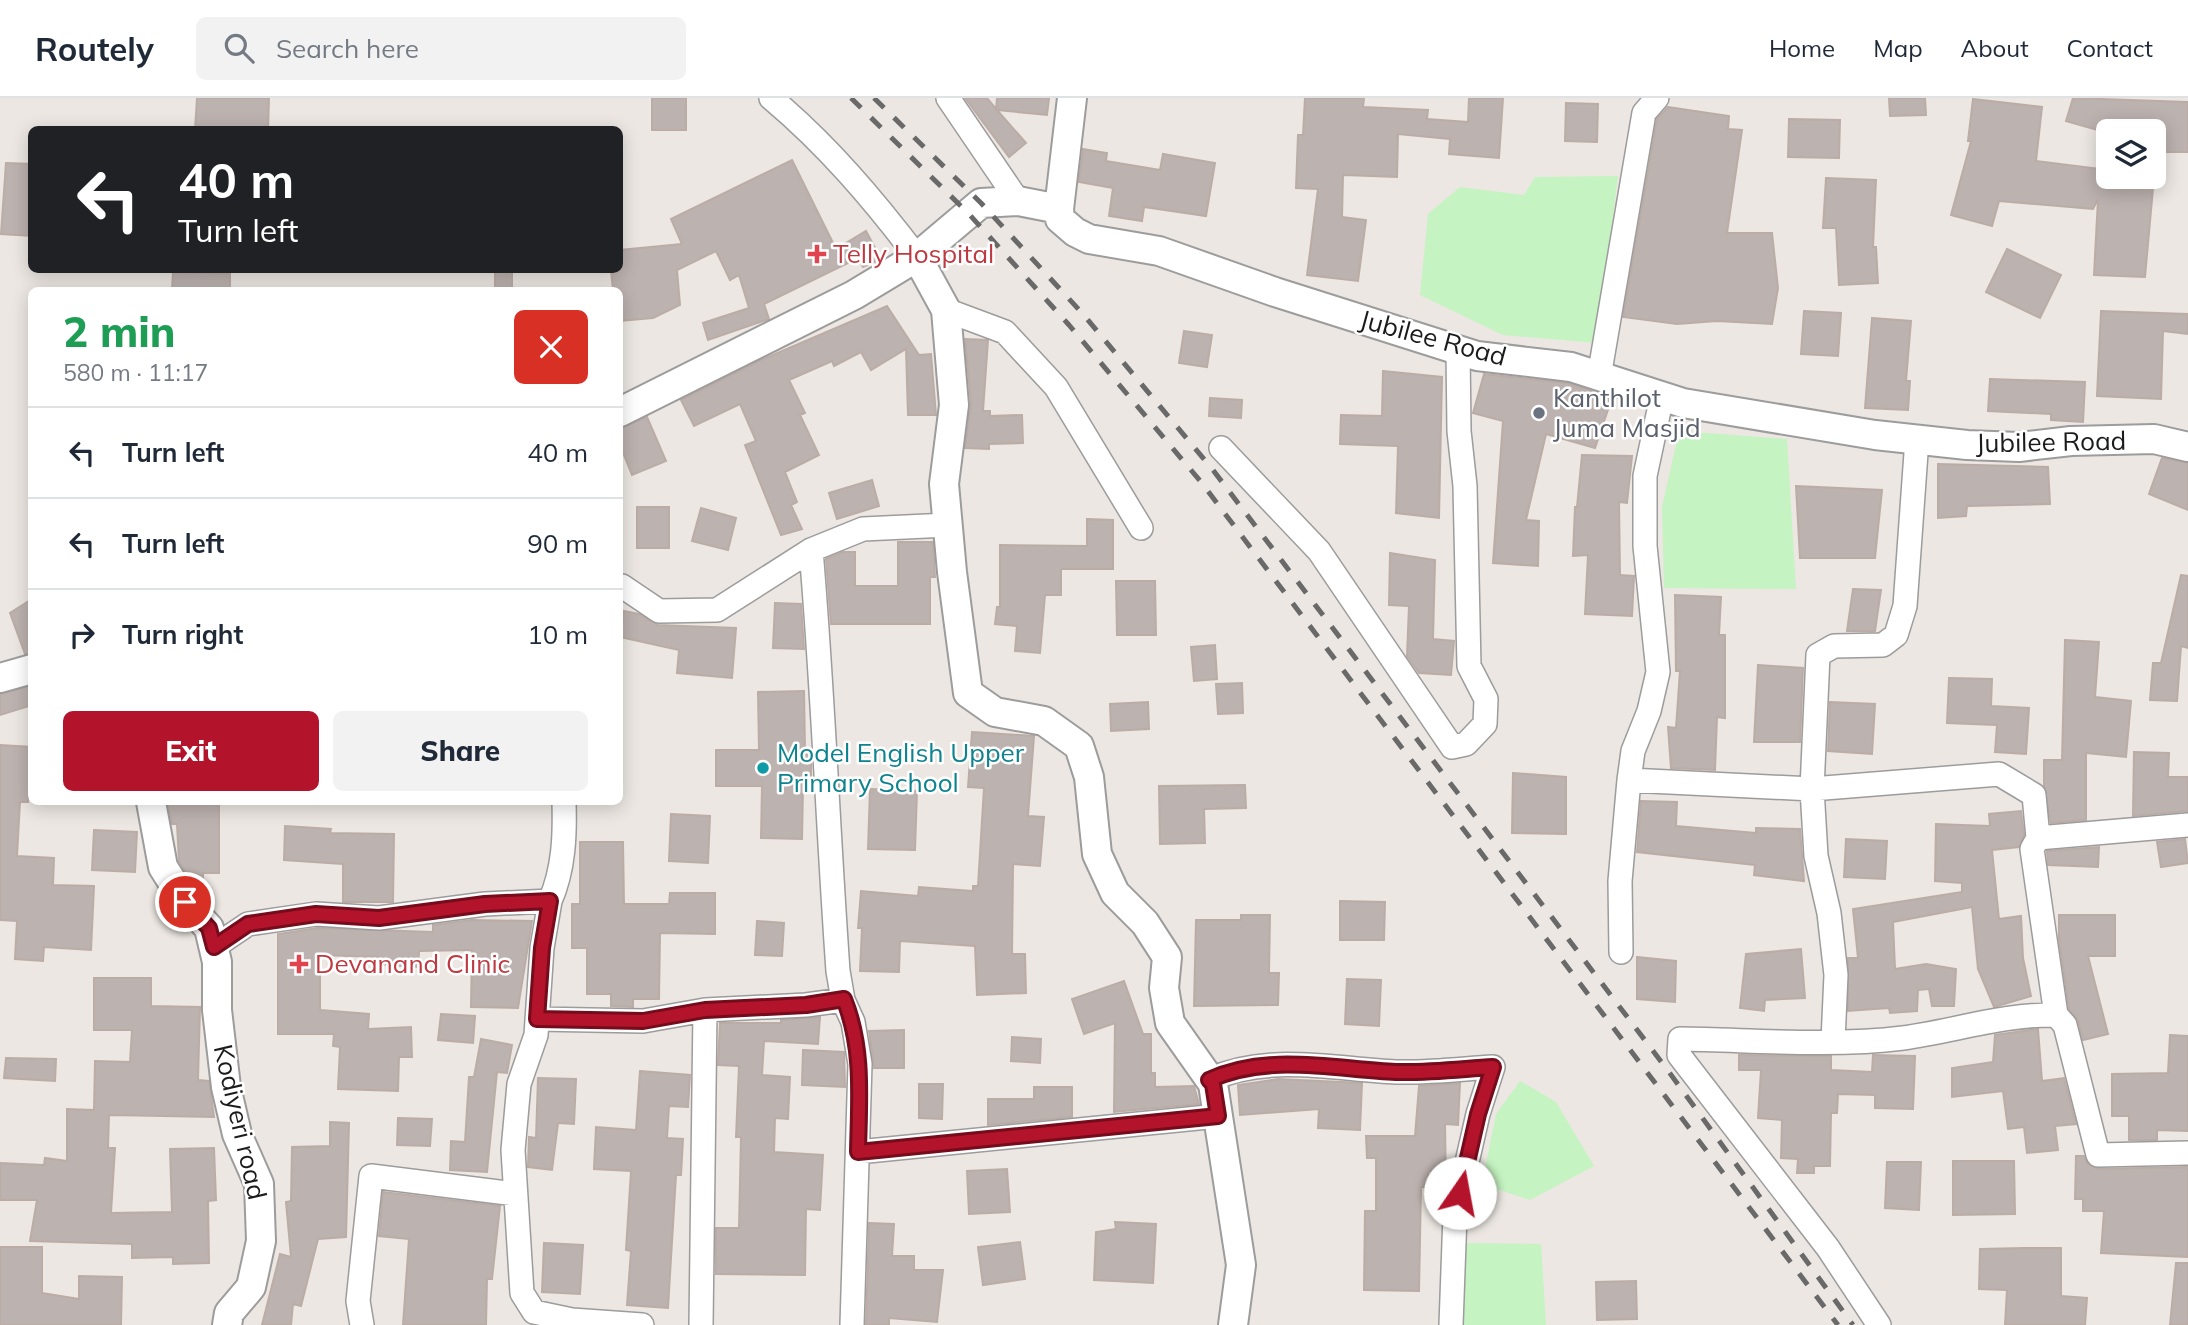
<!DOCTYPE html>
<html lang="en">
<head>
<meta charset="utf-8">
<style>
	body { margin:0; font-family:Mulish,sans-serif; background:#f2f2f3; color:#1f2937; height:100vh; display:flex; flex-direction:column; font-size:26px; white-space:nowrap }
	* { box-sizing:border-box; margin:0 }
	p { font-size:23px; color:#747a83 }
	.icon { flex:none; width:38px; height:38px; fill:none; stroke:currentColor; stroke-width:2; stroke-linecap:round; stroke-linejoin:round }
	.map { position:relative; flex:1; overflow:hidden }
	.drawer { position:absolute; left:28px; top:189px; width:595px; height:518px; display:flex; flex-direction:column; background:#fff; border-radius:10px; box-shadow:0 4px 18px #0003 }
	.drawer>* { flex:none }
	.hud { position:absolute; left:28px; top:28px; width:595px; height:147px; border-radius:10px; box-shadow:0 4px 18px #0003; background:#202124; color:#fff; overflow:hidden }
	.controls { position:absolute; left:2096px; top:21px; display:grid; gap:14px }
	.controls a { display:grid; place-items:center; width:70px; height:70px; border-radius:10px; background:#fff; box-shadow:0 4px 18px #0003; font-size:35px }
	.pin { position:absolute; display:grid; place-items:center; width:60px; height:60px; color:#fff; margin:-30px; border:4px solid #fff; border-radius:50%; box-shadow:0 2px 7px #0007 }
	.me { position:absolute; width:77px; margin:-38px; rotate:12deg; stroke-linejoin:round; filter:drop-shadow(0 0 5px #0008) }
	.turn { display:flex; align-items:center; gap:24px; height:147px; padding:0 35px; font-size:32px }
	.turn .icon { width:91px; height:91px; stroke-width:2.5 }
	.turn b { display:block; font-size:49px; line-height:60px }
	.round { display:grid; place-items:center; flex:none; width:74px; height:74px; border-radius:10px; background:#f2f2f3 }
	.overview { display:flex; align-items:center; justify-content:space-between; height:119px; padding:0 35px }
	h1 { font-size:42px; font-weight:800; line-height:52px; color:#1e9e55 }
	.button { display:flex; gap:14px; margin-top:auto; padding:14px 35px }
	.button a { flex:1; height:80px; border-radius:10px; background:#b3132b; color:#fff; font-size:28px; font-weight:800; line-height:80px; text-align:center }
	.button a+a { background:#f2f2f3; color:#1f2937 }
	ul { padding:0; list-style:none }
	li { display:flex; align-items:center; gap:21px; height:91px; padding:0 35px; border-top:2px solid #e0e1e3 }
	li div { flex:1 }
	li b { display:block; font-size:26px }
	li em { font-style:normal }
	header { display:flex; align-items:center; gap:42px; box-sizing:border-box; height:98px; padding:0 35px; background:#fff; border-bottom:2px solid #e0e1e3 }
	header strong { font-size:33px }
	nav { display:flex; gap:38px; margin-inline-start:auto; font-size:24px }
	.search { width:490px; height:63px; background:#f2f2f3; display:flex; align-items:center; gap:18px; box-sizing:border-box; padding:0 24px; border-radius:10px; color:#747a83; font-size:26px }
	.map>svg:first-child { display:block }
</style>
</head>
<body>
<header>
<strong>Routely</strong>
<div class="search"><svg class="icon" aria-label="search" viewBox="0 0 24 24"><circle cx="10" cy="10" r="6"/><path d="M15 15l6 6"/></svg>Search here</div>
<nav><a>Home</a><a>Map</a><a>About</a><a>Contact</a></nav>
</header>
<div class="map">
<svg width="2188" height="1227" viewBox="0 0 2188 1227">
	<rect width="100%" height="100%" fill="#ece7e2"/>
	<path fill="#c5f3c1" d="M1618,78L1597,245L1503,237L1420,197L1428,116L1460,89L1524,97L1535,79Z
		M1679,333L1787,341L1796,491L1664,490L1662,409Z
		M1520,983L1556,1004L1594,1068L1530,1102L1482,1086L1496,1016Z
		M1466,1145L1541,1146L1546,1227H1462Z"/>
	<path fill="#bcb2af" stroke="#bcaca6" stroke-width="2" d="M197,0H269L268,32H195Z
		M652,0H686V32H652Z
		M965,0H987L996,11L997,0H1049L1047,17L997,12L1026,45L1009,59Z
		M1305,0H1364L1363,9L1428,12L1427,21L1468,24L1469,0H1503L1499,60L1449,56L1450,41L1398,36L1397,79L1343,77L1342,119L1366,122L1358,183L1307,177L1318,91L1296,90L1298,37H1303Z
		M1889,0H1925L1926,17L1890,18Z
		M2073,0L2188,4V54H2154V33H2101L2066,23Z
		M1973,1L2042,9L2036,63L2109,72L2108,79H2154L2145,179L2094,177L2098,101L2093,111L1999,103L1992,128L1951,117L1971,43H1968Z
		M1566,5L1598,6L1597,44L1565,43Z
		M1668,9L1729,18L1728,31L1742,32L1727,135H1772L1778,190L1772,226L1717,223L1677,226L1623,219L1657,21Z
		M1789,21L1840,22L1839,60L1788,59Z
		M1083,51L1107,55L1106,63L1160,72L1163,56L1215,65L1206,118L1144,109L1142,123L1109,118L1113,90L1079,84Z
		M792,62L836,151L866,133L881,161L863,169L858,160L764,206L769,221L708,242L703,225L749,210L739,177L730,182L716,153L677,172L680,207L653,220L620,223V192H613L611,172H620V152L682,146L671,121Z
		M6,65L32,66V138L1,136Z
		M1826,80L1876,82L1873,149H1876L1878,185L1839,187L1836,130H1823Z
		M2007,151L2061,177L2040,220L1986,194Z
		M495,172H512V192H495Z
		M173,174L230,176V192H172Z
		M887,208L919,257L931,256L936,317H908L906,251L871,272L861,254L834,268L832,263L789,282L805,315L800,317L819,357L785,374L797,404L791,407L802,431L781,437L745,347L756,343L740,306L694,328L681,302L761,262Z
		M1804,213L1841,215L1838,258L1801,256Z
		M2101,213L2188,216V236L2163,233L2161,301L2097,298Z
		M1872,220L1911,223L1906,283H1910L1908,312L1865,310Z
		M1184,233L1212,237L1207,269L1179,265Z
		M965,241L988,242L983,313H990V318L1022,317L1023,345L989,346V351L965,350L971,306Z
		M1383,273L1442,279L1439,420L1396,415L1398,348L1340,346L1341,317L1382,318Z
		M1484,276L1567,285L1612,300L1595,350L1546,336L1526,422L1539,423L1538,468L1493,465L1503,323L1473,315Z
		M1990,281L2085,284L2083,324L2051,322V316L1988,313Z
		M1210,300L1242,302L1241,320L1209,318Z
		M647,319L666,363L632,377L620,347V331Z
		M1582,357L1632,358L1627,405L1619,404L1620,477L1634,478L1632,518L1585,516L1588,457L1573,458L1575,409H1577Z
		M2162,360L2188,365V412L2149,396Z
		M1938,366L2048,369L2050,406L1967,408L1966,418L1938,420Z
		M872,382L879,408L837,421L829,395Z
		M1796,388L1882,392L1875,460H1800Z
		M637,409H669V450H637Z
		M701,410L736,420L728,452L692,443Z
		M1087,421L1113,422V471H1061V497H1045L1040,555L1015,553L1017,528L995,526L997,509H1000V447L1087,448Z
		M898,444H933L935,479H930V526H831L826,461L843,454H855V488H898Z
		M1390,455L1435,462L1433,541L1454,543L1451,577L1419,575L1407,558L1409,508L1389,507Z
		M2181,477L2188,478V550L2181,548L2177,603L2150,602L2153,565H2161Z
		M1116,483H1155L1156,537H1117Z
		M1853,491L1881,492L1875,533H1847Z
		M1675,497L1721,499L1719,537H1725V620L1717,619L1715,672L1671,670L1668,629L1676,630L1680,573H1676Z
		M32,501V555L25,556L10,515Z
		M775,505L801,506L804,551L773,550Z
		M624,513L639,516L658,527L736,530L732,580L677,575L679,552L620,539Z
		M2065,542L2099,544L2095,599L2131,603L2126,659L2086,655V722L2051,725L2044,688V662H2062Z
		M1215,547L1217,581L1194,583L1191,549Z
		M1758,567L1803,570L1800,644H1754Z
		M1949,580L1992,581L1991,608L2029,610L2026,656L1995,654L1997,627L1947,625Z
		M1242,585L1243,615L1218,616L1216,586Z
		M32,588V607L0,617V596Z
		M804,593L805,653H811V689L803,688L802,741L761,740L762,688H716V652H759L758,594Z
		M1148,604L1149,631L1111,633L1110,606Z
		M1830,604L1875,606L1872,656L1828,653Z
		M972,634L1034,638L1028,718L1044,719L1040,768L1013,766L1012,856H1025L1026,895L977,897L975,848L900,843L899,874L860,873L862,830H858L861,793L918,798L919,789L973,793V788H978L984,690L968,689Z
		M0,647L32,649L28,704H20L17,758L54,760L53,787L94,788L91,852L44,849L43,863L15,861L17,823L0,822Z
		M2134,654L2169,655L2168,679H2188V713L2133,718Z
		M1513,675L1566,679V736L1512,735Z
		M1245,687L1246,710L1204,711L1205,745L1160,746L1159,688Z
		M870,691L917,693L915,752L868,751Z
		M1641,703L1677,704L1676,728L1756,735V730L1800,731L1804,783L1754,777L1755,767L1637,754Z
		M168,704H219V775H203V784H192L179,763L177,726H172Z
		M2021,713L2024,737L2019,749L1992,752L1999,821L2021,818L2023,860L2031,898L1994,909L1978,871L1972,809L1893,824L1895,871L1926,866L1956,871L1954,908H1932L1929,891L1918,892L1917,913L1890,915L1889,910L1848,913V860H1858L1853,811L1962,794V785L1935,783L1936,726L1990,728L1989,716Z
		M671,716L710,718L708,765L669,763Z
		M285,728L331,731L330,735L394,736L393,804H343V766L284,762Z
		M94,732L137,734L135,774L92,772Z
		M1846,741L1887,743L1885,781L1844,779Z
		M2185,741L2188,765L2161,769L2157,744Z
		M580,744H623L624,806H669L670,795H715V836L660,835L659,901H633V909L611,908V896H587V850H572V806H580Z
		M2099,749L2098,769L2048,767L2047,753Z
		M1340,803L1385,804L1384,842H1340Z
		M1241,817H1270L1269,875H1279L1278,907L1194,908L1196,822H1241Z
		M2059,817H2115V858H2088L2108,936L2083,942L2078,923L2069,911L2059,841Z
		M472,822L532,823L518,910L471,909L472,852L419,853L418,869L379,866V859L320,857V912L369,916L368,931L411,929L412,959H399L398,993L338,991L340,949L333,948L334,936H278V836L317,830L433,834V827Z
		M757,823L784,825L782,858L755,857Z
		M1801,851L1805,900L1765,902L1764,913L1740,910L1746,856Z
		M1637,859L1676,863L1675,904L1637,901Z
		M94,880H151V908L200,909L198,982L209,983L214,1019L109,1017L108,1050H115L111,1115L172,1114L170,1051L214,1050L216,1102L208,1103L209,1165L173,1166V1159L132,1160V1146L30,1143L37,1102H0V1065L44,1067L45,1060L67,1063V1011L94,1012L95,963L130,964L132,932H94Z
		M1347,881L1381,882L1379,928L1345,926Z
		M1124,883L1143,936H1151V975H1155V989L1194,988L1199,1006L1114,1014L1115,925L1084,936L1072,901Z
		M441,916L475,918L473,945L438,942Z
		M820,919L818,946L764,943L762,977L790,979L788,1021L775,1020L774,1054L823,1057L820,1112L806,1111L805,1177L716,1176V1130H739L741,1039H736L739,968L718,967L720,925H781V922Z
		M2038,931L2042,983L2064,980L2076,1026L2055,1028L2058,1052L2027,1055L2024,1029L2008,1031L2003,993L1952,999V970L1993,964L1995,937Z
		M904,932V970H874L869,933Z
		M2170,937L2188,938V1033L2157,1032V1042H2129V1018H2112V976L2168,975Z
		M1012,939L1041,941L1040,965L1011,963Z
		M481,941L512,947L507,975L497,974L487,1074L450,1072L451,1043L465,1044L469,979H474Z
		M803,952L844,954L845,989L802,987Z
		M1739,957L1831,958V972L1872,974L1873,957L1915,958L1913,1011L1875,1010V997L1838,996L1837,1015H1831L1830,1068H1814V1075H1797L1798,1061L1781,1060L1782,1022L1758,1020L1761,972H1739Z
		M6,960L56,961L55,983L4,980Z
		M640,973L690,977L688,1009L669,1008L667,1040L683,1041L681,1077H676L668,1210L627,1207L631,1153L626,1152L631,1073L594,1071L596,1029L636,1032Z
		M538,980L576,981L574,1026L558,1025L552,1072L528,1069L529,1039L536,1040Z
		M1278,981L1362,985L1360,1032L1318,1030L1319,1011L1240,1017L1238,987Z
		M1460,985L1458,1027L1445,1026L1446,1089H1421L1419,1193L1364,1192L1365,1113H1376V1060H1367L1366,1038H1415L1419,988Z
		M919,986H943L942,1021L919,1020Z
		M1034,989H1072V1019L988,1027V1001H1034Z
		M398,1020L432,1021L430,1048L397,1047Z
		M330,1024L349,1025L346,1139L318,1141L301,1208L293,1206L291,1227H262L280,1156L291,1159L286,1104L291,1103L292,1049L330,1048Z
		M2076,1058H2084L2088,1066L2098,1071L2188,1069V1159L2101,1155L2104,1113H2083V1101H2075Z
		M1953,1063H2014L2015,1116L1953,1117Z
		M1887,1064H1921L1919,1112L1885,1110Z
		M1007,1071L1010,1114L969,1116L967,1073Z
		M383,1094L500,1108L492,1181H487L486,1227H403L409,1141L379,1138Z
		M1115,1124L1156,1126L1153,1185L1094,1182L1096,1134L1116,1131Z
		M869,1125L894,1126L892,1158H914V1172H943L937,1224L889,1220V1227H866Z
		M1020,1144L1025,1181L983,1187L978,1149Z
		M544,1145L583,1147L580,1196L542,1194Z
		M0,1149H42V1195L79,1201V1178L122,1179L121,1227H0Z
		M2024,1150H2061V1198L2087,1200L2085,1227H2005L2007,1192L1979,1191L1980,1151Z
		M2176,1165H2188V1227H2170Z
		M1636,1183L1637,1221L1597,1222L1596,1184Z"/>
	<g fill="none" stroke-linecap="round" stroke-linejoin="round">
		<g stroke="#9c9c9c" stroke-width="26">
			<path id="minor" d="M771,0C827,47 873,101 917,159
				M948,0L1018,103
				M946,212L1005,234L1056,289L1141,430
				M1599,279L1644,15L1657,0
				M1221,350L1319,453L1452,649L1466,646L1485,626L1486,601L1469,568L1465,388L1459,333L1458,252
				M811,452C823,592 828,733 838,873L843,902
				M622,488L659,513L717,512L811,452L863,431L948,427
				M1629,682L1812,691L1999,676L2034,697L2038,740
				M550,803L542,850L536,937L519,986L513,1052L522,1195L534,1214L572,1222L642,1227
				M214,849L248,826L316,816L379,820L485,806L550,803C564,771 565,737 564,704
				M1621,854L1620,783L1629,682L1633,653L1649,613L1658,574L1645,448V378L1662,298
				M2056,917L2032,751L2038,740L2188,727
				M537,921L643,923L705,912L806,907L843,902L853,924L860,966L852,1227
				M1833,943L1836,877L1829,815L1816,758L1812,691L1818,557L1834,548L1883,547L1896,537L1905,508L1917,341
				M1209,982C1268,955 1333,971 1396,974C1428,975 1461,971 1493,969L1478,1016L1455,1117L1451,1227
				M858,1054L1218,1018
				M362,1227L358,1203L371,1078L515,1096
				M701,1227L705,912
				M1879,1227L1828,1150L1679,957L1680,941C1753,942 1830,949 1903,940C1954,933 2004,916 2056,917L2065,927L2098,1057L2188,1055"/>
		</g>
		<g stroke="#9c9c9c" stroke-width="32">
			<path id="tertiary" d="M1072,0L1059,111L1060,121L1075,134L1089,141L1159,153L1275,194L1477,258L1571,269L1683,305L1875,337L1967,347L2019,349L2071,343L2154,341L2188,349
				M917,159L946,212L954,307L944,386L952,474L968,595L995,614L1044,623L1079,648L1089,679L1097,756L1115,795L1145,825L1167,859L1164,890L1170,925L1213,986L1241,1167L1233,1227
				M620,314L854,197L917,159L981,105L1018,103L1059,111
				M0,580L32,571
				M151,704L163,769L185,804L209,830L217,864V912L226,989L237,1036L259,1086L261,1143L251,1189L229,1215L227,1227"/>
		</g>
		<use href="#minor" stroke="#fff" stroke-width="23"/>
		<use href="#tertiary" stroke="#fff" stroke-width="28"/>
		<path stroke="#696969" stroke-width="5" stroke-dasharray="14 14" stroke-linecap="butt" d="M851,0L968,115L1069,227L1201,384L1838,1227
			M874,0L981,105L1082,215L1213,372L1669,974L1853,1227"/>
	</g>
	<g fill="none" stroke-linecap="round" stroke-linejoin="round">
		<g stroke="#740c1c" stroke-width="18">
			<path id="route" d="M185,804L209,830L214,849L248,826L316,816L379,820L485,806L550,803L542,850L537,921L643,923L705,912L806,907L844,901C864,951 859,1001 858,1054L1218,1018L1213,986L1209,982C1268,955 1333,971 1396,974C1428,975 1461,971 1493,969L1478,1016L1460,1095"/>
		</g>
		<use href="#route" stroke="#b3132b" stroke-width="12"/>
	</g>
	<g fill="#e0444e" stroke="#fff" stroke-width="2.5">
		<path d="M813.5 145.5h7v7h7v7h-7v7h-7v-7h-7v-7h7z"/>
		<path d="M295.5 855.5h7v7h7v7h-7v7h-7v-7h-7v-7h7z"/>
	</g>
	<circle fill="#6b7280" stroke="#fff" stroke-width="2.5" cx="1539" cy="315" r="7"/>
	<circle fill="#0f9aa8" stroke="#fff" stroke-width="2.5" cx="763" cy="670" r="7"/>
	<g text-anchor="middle" stroke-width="5" stroke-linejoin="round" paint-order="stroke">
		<g font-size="26" fill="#be3a42" stroke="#fff" text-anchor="start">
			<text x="833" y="165">Telly Hospital</text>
			<text x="315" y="875">Devanand Clinic</text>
		</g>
		<g font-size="26" fill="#1b1b1b" stroke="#fff">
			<text transform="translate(1433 240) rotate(15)" y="9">Jubilee Road</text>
			<text transform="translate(2051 344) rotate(-1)" y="9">Jubilee Road</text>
			<text transform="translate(240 1024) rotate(77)" y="9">Kodiyeri road</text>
		</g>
		<g font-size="26" fill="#5b616d" stroke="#fff" text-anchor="start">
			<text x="1553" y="309">Kanthilot<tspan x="1553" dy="30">Juma Masjid</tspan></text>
		</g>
		<g font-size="26" fill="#0d838f" stroke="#fff" text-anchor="start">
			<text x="777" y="664">Model English Upper<tspan x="777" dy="30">Primary School</tspan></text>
		</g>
	</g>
</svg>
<div class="controls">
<a><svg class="icon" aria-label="layers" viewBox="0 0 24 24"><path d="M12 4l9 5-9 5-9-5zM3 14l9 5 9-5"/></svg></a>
</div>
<div class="pin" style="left:185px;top:804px;background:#d93025"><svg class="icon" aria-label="arrive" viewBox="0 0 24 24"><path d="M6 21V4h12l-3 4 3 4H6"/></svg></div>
<svg class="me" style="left:1460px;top:1095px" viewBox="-20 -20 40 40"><circle r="19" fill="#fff"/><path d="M0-13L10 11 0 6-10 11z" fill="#b3132b"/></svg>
<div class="hud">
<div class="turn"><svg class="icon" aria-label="left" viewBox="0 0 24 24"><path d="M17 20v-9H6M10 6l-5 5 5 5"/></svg><div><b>40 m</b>Turn left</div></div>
</div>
<section class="drawer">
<div class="overview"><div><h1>2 min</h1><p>580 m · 11:17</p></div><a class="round" style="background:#d93025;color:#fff"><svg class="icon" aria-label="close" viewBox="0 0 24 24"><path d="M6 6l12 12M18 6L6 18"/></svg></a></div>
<ul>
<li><svg class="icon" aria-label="left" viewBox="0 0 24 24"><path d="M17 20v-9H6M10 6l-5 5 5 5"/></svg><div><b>Turn left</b></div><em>40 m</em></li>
<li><svg class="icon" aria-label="left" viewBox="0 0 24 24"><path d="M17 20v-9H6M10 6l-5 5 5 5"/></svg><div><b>Turn left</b></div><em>90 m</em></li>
<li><svg class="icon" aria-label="right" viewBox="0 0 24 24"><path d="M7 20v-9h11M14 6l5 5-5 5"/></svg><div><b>Turn right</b></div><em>10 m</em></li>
</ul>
<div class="button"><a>Exit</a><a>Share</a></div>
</section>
</div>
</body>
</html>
